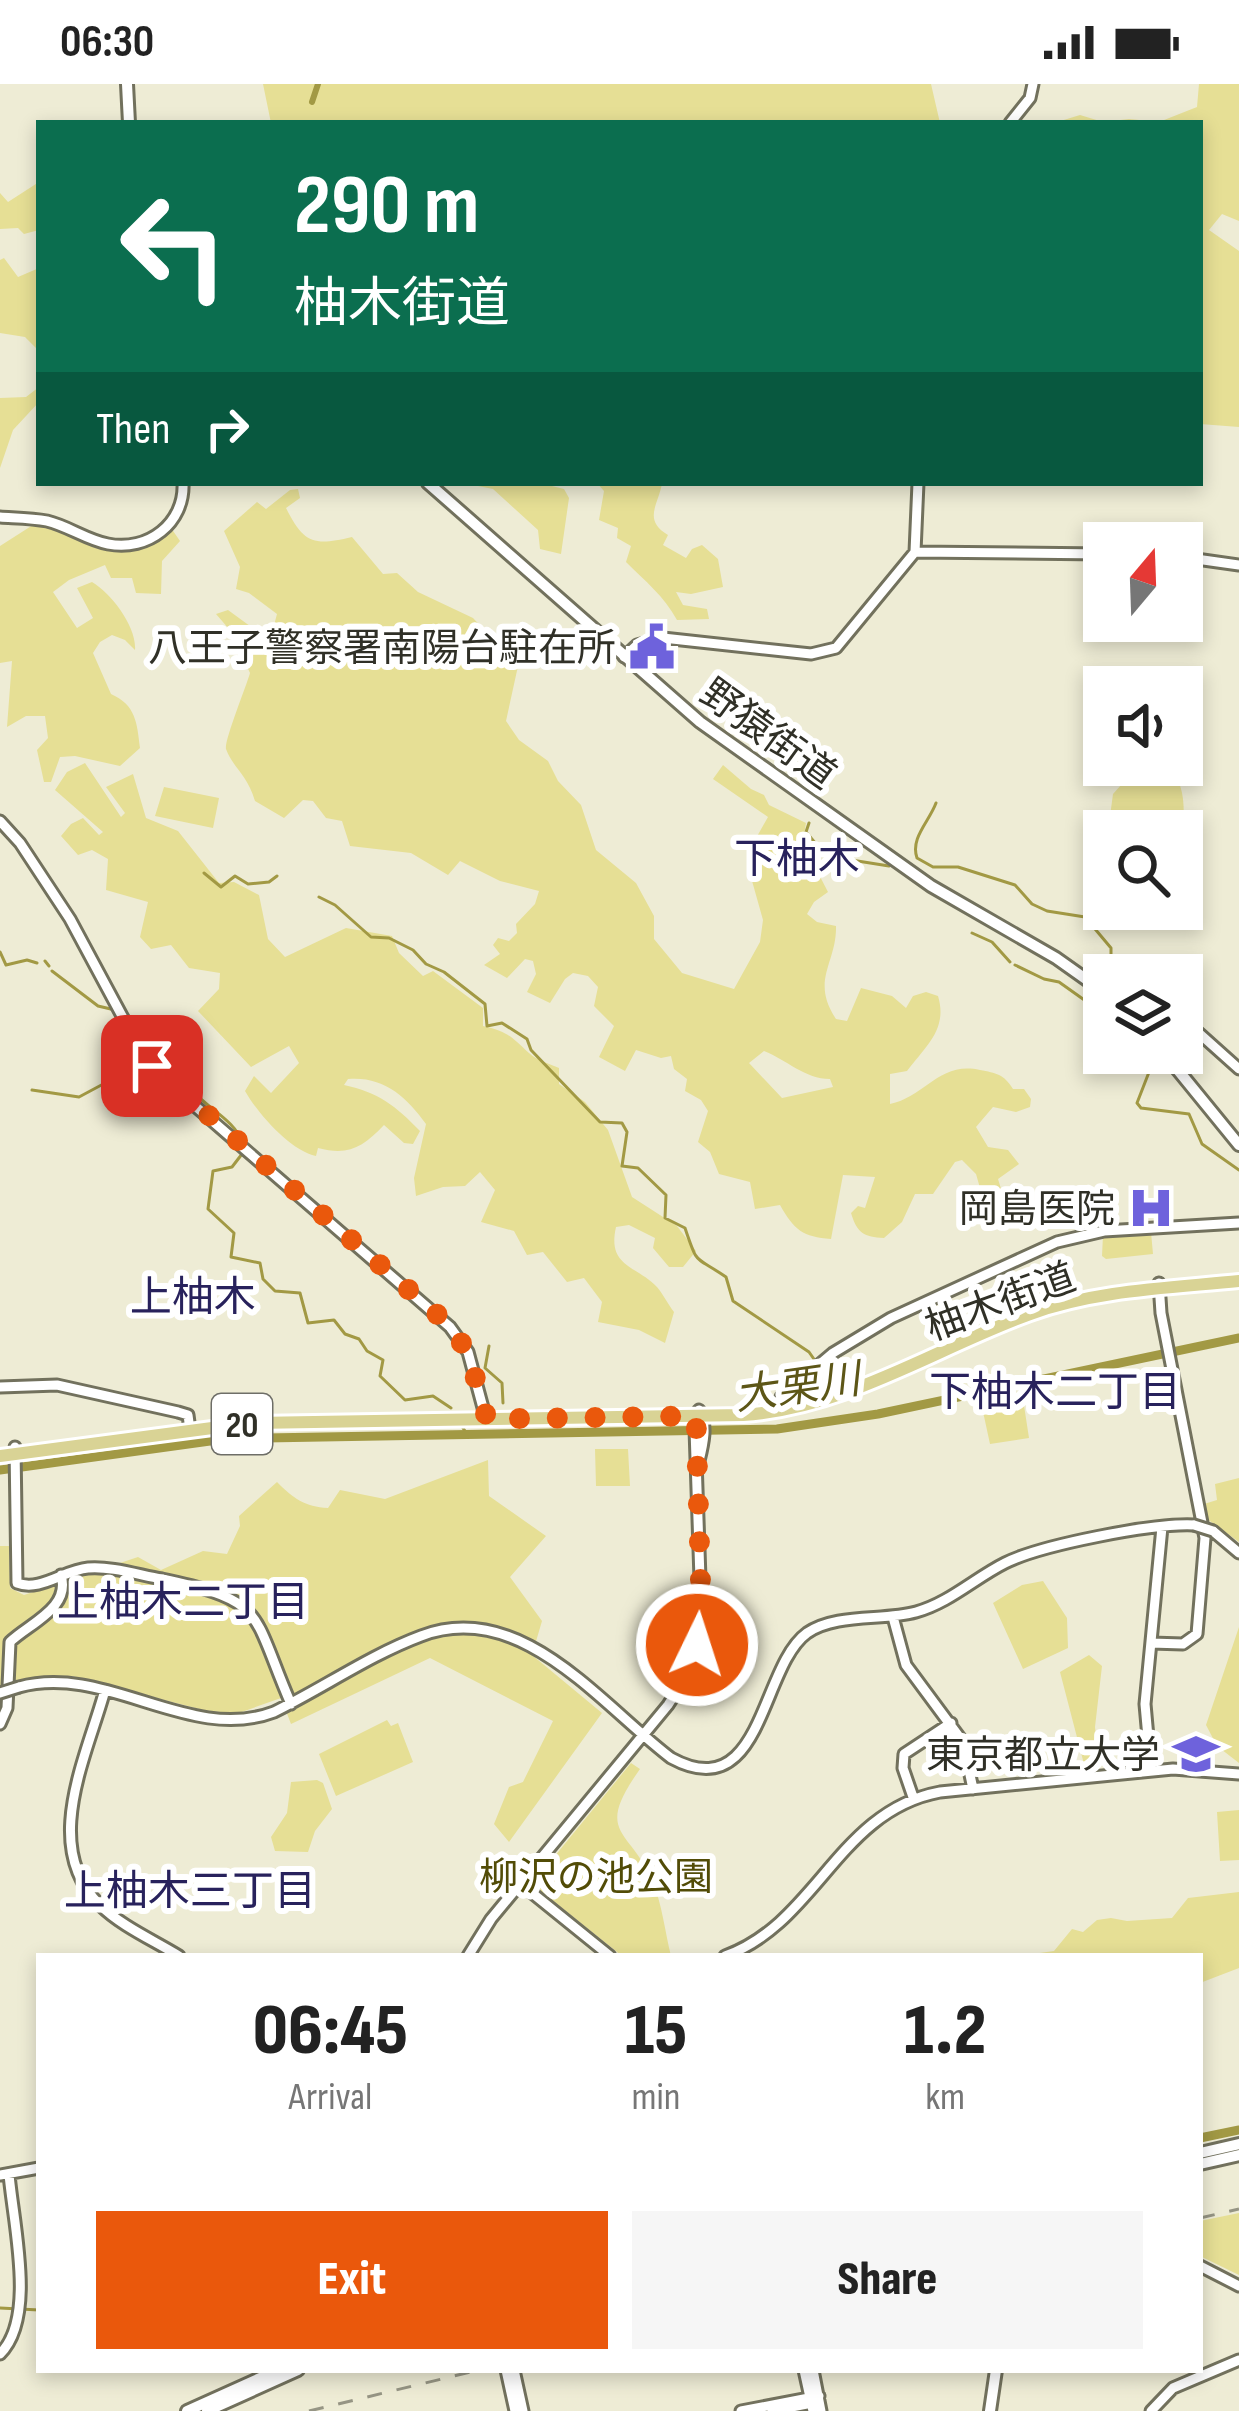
<!DOCTYPE html>
<html lang="en">
<head>
<meta charset="utf-8">
<style>
	body { margin:0; font-family:"Sofia Sans Condensed","Noto Sans JP",sans-serif; background:#f6f6f6; color:#222; height:100vh; display:flex; flex-direction:column; font-size:45px; white-space:nowrap }
	* { box-sizing:border-box; margin:0 }
	p { font-size:39px; color:#767676 }
	.icon { flex:none; width:66px; height:66px; fill:none; stroke:currentColor; stroke-width:2; stroke-linecap:round; stroke-linejoin:round }
	.map { position:relative; flex:1; overflow:hidden }
	.side { position:absolute; left:36px; top:1869px; width:1167px; height:420px; display:flex; flex-direction:column; background:#fff; border-radius:0px; box-shadow:0 6px 18px #0003 }
	.side>* { flex:none }
	.hud { position:absolute; left:36px; top:36px; width:1167px; height:366px; border-radius:0px; box-shadow:0 6px 18px #0003; background:#0b6e4f; color:#fff; overflow:hidden }
	.needle { width:78px; rotate:19deg }
	.tools { position:absolute; left:1083px; top:438px; display:grid; gap:24px }
	.tools a { display:grid; place-items:center; width:120px; height:120px; border-radius:0px; background:#fff; box-shadow:0 6px 18px #0003; font-size:60px }
	.pin { position:absolute; display:grid; place-items:center; width:102px; height:102px; color:#fff; margin:-51px; border-radius:24px; box-shadow:0 6px 18px #0006 }
	.me { position:absolute; width:132px; margin:-66px; rotate:4deg; stroke-linejoin:round; filter:drop-shadow(0 0 9px #0008) }
	.turn { display:flex; align-items:center; gap:42px; height:252px; padding:0 60px; font-size:54px }
	.turn .icon { width:156px; height:156px; stroke-width:2.5 }
	.turn b { display:block; font-size:84px; line-height:102px }
	.then { display:flex; align-items:center; height:114px; padding:0 60px; background:#0003; gap:24px; font-size:45px }
	.eta { display:flex; justify-content:space-evenly; align-items:center; height:204px; text-align:center }
	.eta b { font-size:72px; font-weight:800; line-height:84px }
	.primary-button { display:flex; gap:24px; margin-top:auto; padding:24px 60px }
	.primary-button a { flex:1; height:138px; border-radius:0px; background:#ea580c; color:#fff; font-size:48px; font-weight:800; line-height:138px; text-align:center }
	.primary-button a+a { background:#f6f6f6; color:#222 }
	.status { display:flex; justify-content:space-between; align-items:center; height:84px; padding:0 60px; background:#fff; direction:ltr }
	.status svg { height:33px; fill:currentColor }
	.map>svg:first-child { display:block }
</style>
</head>
<body>
<div class="status"><b>06:30</b><svg viewBox="0 0 49 12"><path d="M0 12V9h3v3zM5 12V6h3v6zM10 12V3h3v9zM15 12V0h3v12zM26 1h20v11H26zM47 4h2v5h-2z"/></svg></div>
<div class="map">
<svg width="1239" height="2327" viewBox="0 0 1239 2327">
	<rect width="100%" height="100%" fill="#eeecd5"/>
	<path fill="#e6df95" fill-rule="evenodd" d="M263,0H931L940,39H271Z
		M1199,0H1239V137L1222,130L1209,146L1239,167V343L1200,340V39H1054L1080,31L1103,38L1129,35L1159,38L1197,23Z
		M39,98V146L24,150L18,144L0,145V109L8,118Z
		M4,174L18,193L39,184V267L25,253L0,249V176Z
		M39,303V318L13,346L0,384V314L26,313Z
		M463,399H540L564,405L569,414L561,470L540,465L538,446L493,405Z
		M597,399H662C659,420 642,436 668,451L663,461L686,474L692,465L702,461L718,475L723,503L691,510L676,508L683,521L707,525L709,535L677,536C664,512 645,497 626,478L631,462L617,454L618,444L599,436L604,407Z
		M298,405L300,414L286,424C304,460 314,462 352,453L383,490L397,489L418,508L473,534L518,582L506,637L519,656L548,677L558,697L581,721L596,766L636,799L654,832V855L682,889L734,905L760,858L763,836L747,779L751,763L768,733L713,695L723,681L751,705L764,711L769,721L806,739L804,751L821,775L814,781L828,808L814,818L807,830L817,838L836,842C837,879 810,896 836,935L847,937L861,904L892,912L906,924L913,912L926,908L938,912C948,945 926,962 907,987L890,990V1020C925,1013 939,977 980,986C996,989 1004,990 1013,1005H1024L1031,1015L1030,1023L1016,1028L993,1023L976,1043L988,1063L1008,1066L1019,1080L998,1095L1002,1108L982,1111L976,1090L962,1076L955,1078L933,1110H915L902,1138L884,1154C864,1153 857,1149 851,1129L858,1122L865,1124L875,1093L843,1091L831,1155C803,1153 794,1146 780,1121L755,1125L750,1098L719,1090L710,1068L698,1058L708,1027L701,1016L685,1007L687,995L674,985L671,972L661,974L636,966L625,987L599,973L614,942L594,922L598,903L588,892L573,889L565,895L550,919L527,908L536,890L533,877L525,875L507,894L484,881L500,870L493,861L498,854L509,857L517,849L516,840L535,820L539,807L500,797L460,777L448,791L411,769L350,762L342,737L326,734L313,717L303,716L284,734L255,717C247,690 233,684 226,665C224,657 246,603 250,589L229,545L216,530L228,526L254,545H273L277,530L249,509L236,505L240,483L224,447L257,418L266,425L290,406ZM764,967C787,976 805,995 830,995L833,1003L782,1014L749,979Z
		M36,439L118,465L171,444L180,457L162,477L161,510L136,509L132,494H111L105,481L69,496L53,508L77,544L93,534L77,504L92,498C111,509 137,543 135,566L125,556L112,551L100,558L93,569L111,610C136,621 137,639 140,664L120,682L75,672L60,673L51,698H44L37,666L48,654L45,632H26L7,643L12,577L0,579V462Z
		M85,679L121,733L125,729L106,703L133,690L146,734L178,747L219,799L234,798L259,811L268,855L285,873L346,844L392,852L399,869L423,892L433,887L483,924V942C509,948 511,953 529,969C536,976 550,980 559,984V1000L585,1018L608,1046L632,1113L677,1142L696,1167L683,1183H669L653,1164L655,1154L629,1141L616,1143C607,1183 636,1181 657,1203C663,1210 668,1220 674,1228L665,1259L639,1246L598,1238L602,1218L584,1194L567,1198L543,1168L527,1171L514,1147L481,1138L495,1106L480,1088L465,1102L443,1103L416,1112L414,1094L426,1040C406,1012 383,992 348,995L344,1001C378,1008 396,1022 420,1047L413,1060L404,1059L384,1041C363,1063 349,1072 318,1064L316,1072C291,1067 258,1030 245,1007L254,992L271,1009L299,979L289,962L251,983L198,927L219,905L220,889L189,884L171,861L151,865L140,853L148,818L106,806L108,775L92,766L78,771L61,752L71,740L83,734L99,751L103,748L55,706L67,688Z
		M1139,681H1168C1186,701 1185,725 1182,750L1159,747V735L1143,732L1135,747H1108L1113,710Z
		M164,703L219,714L213,744L155,732Z
		M1151,1148L1153,1170L1106,1175L1102,1172L1103,1151Z
		M1023,1315L1029,1354L990,1360L982,1323Z
		M595,1365H628L630,1402H596Z
		M488,1376L489,1412L546,1452L510,1493L542,1537L532,1571L602,1629L509,1758L494,1740L509,1703L523,1698L553,1637L430,1574L291,1640L281,1614L236,1630L203,1626L72,1592H43L0,1603V1462H9L10,1504L24,1511L138,1473L161,1486L203,1467L227,1470L240,1442L239,1432L277,1398C293,1414 305,1423 328,1424L340,1406L385,1415Z
		M1239,1394V1458L1207,1435L1204,1420L1217,1416L1215,1400Z
		M1043,1497L1067,1534L1068,1564L1023,1585L993,1519L1022,1501Z
		M1239,1543V1679L1217,1662L1206,1641Z
		M1089,1571L1102,1582L1095,1643L1100,1686L1090,1688L1085,1684L1060,1588Z
		M387,1636L391,1642L398,1639L413,1678L336,1712L319,1670Z
		M631,1679L640,1685C593,1751 630,1744 652,1796C662,1819 665,1848 671,1872H622L537,1804L536,1795Z
		M317,1696L323,1699L332,1725L315,1747L308,1768L275,1767L271,1753L287,1729L291,1698Z
		M1239,1726V1776L1220,1777L1217,1728Z
		M1239,1808V1884L1200,1899V1872H1018L1054,1867L1072,1845L1083,1848L1097,1836L1111,1834L1127,1837L1172,1834L1188,1814Z
		M1239,2129V2191L1200,2172V2137Z"/>
	<g fill="none" stroke-linecap="round" stroke-linejoin="round">
		<path stroke="#a29944" stroke-width="3" d="M936,719C929,738 910,754 917,774L933,783H958L1015,801L1032,820L1047,827L1085,833L1111,864V890
			M809,739L806,748L826,772L889,782
			M204,789L221,803L235,792L248,800L269,798L277,792
			M319,813L335,821L371,853L389,854L413,866L426,880L444,888L485,920L487,942L502,939L527,955L531,966L600,1038L622,1039L627,1048L622,1082L638,1084L666,1111L665,1134L685,1144C698,1183 694,1171 726,1193L733,1217L809,1268L816,1278
			M972,849L992,858L1010,878
			M0,868L6,881L27,876L37,879
			M45,877L49,882
			M1015,881L1044,895L1059,898L1097,925
			M52,887L98,922L115,926
			M1104,918L1098,926L1102,943L1096,965L1111,977L1131,973L1151,983L1137,1019L1141,1024L1189,1030L1202,1060L1239,1086
			M130,936L147,948L187,997
			M112,995L108,987L134,961
			M191,1005C205,1023 236,1037 241,1057
			M32,1006L79,1013L107,998
			M242,1070L232,1083L213,1087L208,1125L234,1149L231,1173L260,1179L263,1195L275,1207L300,1209L308,1239L334,1236L345,1250L359,1255L367,1267L383,1276L380,1292L405,1316L433,1312L451,1324
			M489,1262L485,1284L502,1299L503,1319
			M463,1344L467,1350
			M503,1348L504,1350
			M0,2224L39,2226"/>
		<path stroke="#a29944" stroke-width="6" d="M312,18L318,0"/>
		<path stroke="#a29944" stroke-width="9" d="M0,1386L210,1357L265,1354L777,1345L878,1330L1239,1254
			M1200,2054L1239,2046"/>
		<g stroke="#72715d" stroke-width="15">
			<path id="tertiary" d="M1010,39L1030,14L1033,0
				M0,433C15,434 32,434 47,437C68,442 87,456 108,460C148,468 185,439 183,399
				M915,468L1104,470
				M1182,473L1239,481
				M624,573L637,561L663,554L811,570L836,564L915,468L918,399
				M0,737L20,759L70,835L136,958L157,989L450,1243L468,1268L486,1335
				M1182,934L1239,985
				M0,1303L57,1301L178,1328L188,1331L190,1346
				M779,1321L781,1313L833,1269L891,1234L1057,1158L1104,1147L1239,1139
				M15,1363L17,1499C40,1508 64,1486 88,1484C111,1482 139,1491 162,1495C268,1517 251,1528 291,1620
				M1213,1447L1239,1469
				M893,1533L906,1581L963,1658L973,1705
				M1151,1559L1183,1560L1197,1550L1205,1454L1161,1229L1159,1199
				M19,1603C106,1579 189,1660 274,1628C323,1604 370,1571 421,1552C521,1514 600,1620 671,1674C763,1724 760,1583 807,1549C836,1529 883,1537 916,1528C949,1519 975,1494 1005,1479C1041,1461 1153,1439 1194,1441
				M105,1606C87,1672 40,1763 100,1821C121,1842 153,1856 179,1872
				M0,1640L7,1624L10,1558C30,1539 71,1524 61,1491
				M1151,1687L1145,1620L1162,1443
				M913,1713L903,1684L904,1670L951,1639
				M521,1800L610,1872
				M468,1872L491,1835L668,1621C688,1592 699,1561 701,1525L695,1345L699,1326C708,1340 703,1361 699,1377
				M725,1872C817,1839 838,1727 940,1708L1173,1685L1239,1690
				M0,2091L39,2084
				M1200,2182L1239,2202
				M0,2270C37,2234 13,2139 9,2090
				M506,2286L515,2327
				M514,2286L523,2327
				M804,2286L813,2327
				M813,2286L821,2327
				M741,2327L819,2312
				M772,2327L812,2319L819,2312
				M1151,2327L1173,2304L1239,2276"/>
		</g>
		<g stroke="#72715d" stroke-width="16">
			<path id="secondary" d="M127,0L129,39
				M428,399L700,638L931,802L1056,874L1104,908
				M1164,969L1239,1061
				M1200,2069L1239,2060
				M1200,2080L1239,2071
				M187,2327L278,2286
				M207,2327L298,2286
				M990,2327L996,2286"/>
		</g>
		<g stroke="#fff" stroke-width="18">
			<path id="primary" d="M0,1372L250,1339L743,1331C847,1324 934,1265 1030,1230C1096,1206 1169,1204 1239,1197"/>
		</g>
		<use href="#tertiary" stroke="#fff" stroke-width="9"/>
		<use href="#secondary" stroke="#fff" stroke-width="10"/>
		<use href="#primary" stroke="#d9d395" stroke-width="12"/>
		<path stroke="#969584" stroke-width="3" stroke-dasharray="15 15" stroke-linecap="butt" d="M1200,2134L1239,2125
			M309,2327L479,2286"/>
		<g stroke="#72715d" stroke-width="15" stroke-linecap="butt">
			<path id="tertiary-bridge" d="M1194,1441L1213,1447
				M0,1609L19,1603"/>
		</g>
		<use href="#tertiary-bridge" stroke="#fff" stroke-width="9"/>
	</g>
	<g fill="none" stroke-linecap="round" stroke-linejoin="round">
		<path stroke="#ea580c" stroke-width="21" stroke-dasharray="0 37.8" d="M152,982L447,1239L468,1268L487,1335L696,1332L701,1516L697,1561"/>
	</g>
	<defs>
		<g id="civic-bare" transform="scale(3.6)"><path d="M-.6-6.5H3V-4.5H.6V-3L4-1V1h2V6H-6V1h2V-1L-.6-3ZM-1.2 2.5V6h2.4V2.5Z" fill="#6e62dc" stroke="#fff" stroke-width="2.5" paint-order="stroke"/></g>
		<g id="hospital-bare" transform="scale(3.6)"><path d="M-5-5h3v3.5h4V-5h3V5h-3V1.5h-4V5h-3Z" fill="#6e62dc" stroke="#fff" stroke-width="2.5" paint-order="stroke"/></g>
		<g id="university-bare" transform="scale(3.6)"><path d="M0-5L7-2L0 1L-7-2ZM-4 1L0 2.5L4 1V4Q0 6-4 4Z" fill="#6e62dc" stroke="#fff" stroke-width="2.5" paint-order="stroke"/></g>
	</defs>
	<g fill-rule="evenodd">
		<use href="#civic-bare" x="652" y="563"/>
		<use href="#hospital-bare" x="1151" y="1124"/>
		<use href="#university-bare" x="1196" y="1670"/>
	</g>
	<g text-anchor="middle" stroke-width="12" stroke-linejoin="round" paint-order="stroke">
		<rect fill="#fff" stroke="#6e6e68" stroke-width="3" x="212" y="1310" width="60" height="60" rx="9"/>
		<g font-size="36" font-weight="bold" fill="#303027">
			<text x="242" y="1353">20</text>
		</g>
		<g font-size="39" fill="#303027" stroke="#fff" text-anchor="end">
			<text x="616" y="577">八王子警察署南陽台駐在所</text>
			<text x="1115" y="1138">岡島医院</text>
			<text x="1160" y="1684">東京都立大学</text>
		</g>
		<g font-size="39" fill="#303027" stroke="#fff">
			<text transform="translate(769 649) rotate(36)" y="14">野猿街道</text>
			<text transform="translate(1000 1217) rotate(-20)" y="14">柚木街道</text>
		</g>
		<g font-size="39" fill="#524c07" stroke="#fff">
			<text x="596" y="1806">柳沢の池公園</text>
		</g>
		<g font-size="42" fill="#28225c" stroke="#fff">
			<text x="797" y="789">下柚木</text>
			<text x="193" y="1227">上柚木</text>
			<text x="1055" y="1322">下柚木二丁目</text>
			<text x="183" y="1532">上柚木二丁目</text>
			<text x="190" y="1821">上柚木三丁目</text>
		</g>
		<g font-size="42" font-style="italic" fill="#5d5617" stroke="#fff">
			<text transform="translate(797 1302) rotate(-8)" y="15">大栗川</text>
		</g>
	</g>
</svg>
<div class="tools">
<a><svg class="needle" viewBox="-14 -14 28 28"><path d="M0-13l5 13h-10z" fill="#e53935"/><path d="M0 13l5-13h-10z" fill="#767676"/></svg></a>
<a><svg class="icon" aria-label="sound" viewBox="0 0 24 24"><path d="M4 9h4l5-4v14l-5-4H4zM17 9q2 3 0 6"/></svg></a>
<a><svg class="icon" aria-label="search" viewBox="0 0 24 24"><circle cx="10" cy="10" r="6"/><path d="M15 15l6 6"/></svg></a>
<a><svg class="icon" aria-label="layers" viewBox="0 0 24 24"><path d="M12 4l9 5-9 5-9-5zM3 14l9 5 9-5"/></svg></a>
</div>
<div class="pin" style="left:152px;top:982px;background:#d93025"><svg class="icon" aria-label="arrive" viewBox="0 0 24 24"><path d="M6 21V4h12l-3 4 3 4H6"/></svg></div>
<svg class="me" style="left:697px;top:1561px" viewBox="-20 -20 40 40"><circle r="17" fill="#ea580c" stroke="#fff" stroke-width="3"/><path d="M0-11L8 9 0 5-8 9z" fill="#fff"/></svg>
<div class="hud">
<div class="turn"><svg class="icon" aria-label="left" viewBox="0 0 24 24"><path d="M17 20v-9H6M10 6l-5 5 5 5"/></svg><div><b>290 m</b>柚木街道</div></div>
<div class="then">Then<svg class="icon" aria-label="right" viewBox="0 0 24 24"><path d="M7 20v-9h11M14 6l5 5-5 5"/></svg></div>
</div>
<section class="side">
<div class="eta">
<div><b>06:45</b><p>Arrival</p></div>
<div><b>15</b><p>min</p></div>
<div><b>1.2</b><p>km</p></div>
</div>
<div class="primary-button"><a>Exit</a><a>Share</a></div>
</section>
</div>
</body>
</html>
